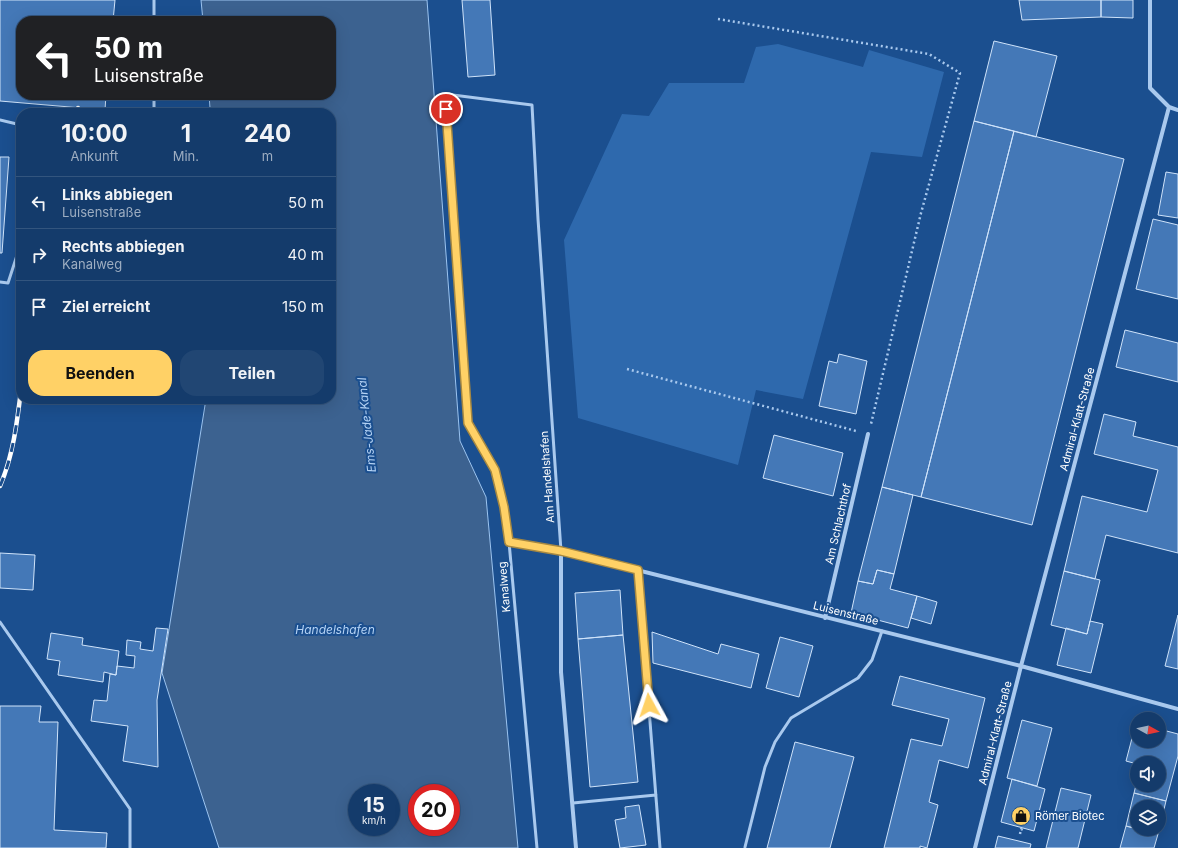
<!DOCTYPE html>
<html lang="de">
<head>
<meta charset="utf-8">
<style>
	body { margin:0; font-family:Inter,sans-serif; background:#214673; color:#f1f3f6; height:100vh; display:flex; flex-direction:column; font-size:15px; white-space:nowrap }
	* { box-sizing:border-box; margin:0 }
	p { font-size:13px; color:#9dadc1 }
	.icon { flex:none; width:22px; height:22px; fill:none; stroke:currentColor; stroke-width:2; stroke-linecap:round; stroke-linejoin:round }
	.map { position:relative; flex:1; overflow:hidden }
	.details { position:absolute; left:16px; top:108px; width:320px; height:296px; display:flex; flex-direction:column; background:#143b6b; border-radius:16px; box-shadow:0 4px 16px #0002,0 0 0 1px #33557e }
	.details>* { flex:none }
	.hud { position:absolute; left:16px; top:16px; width:320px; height:84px; border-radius:16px; box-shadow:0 4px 16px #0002,0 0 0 1px #33557e; background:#202124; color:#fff; overflow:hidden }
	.needle { width:26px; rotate:98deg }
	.tools { position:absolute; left:1130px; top:712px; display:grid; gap:8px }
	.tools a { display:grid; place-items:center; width:36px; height:36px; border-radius:50%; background:#143b6b; box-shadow:0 4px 16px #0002,0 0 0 1px #33557e; font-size:20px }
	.speed { position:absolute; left:348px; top:784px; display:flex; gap:8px; font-size:20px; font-weight:700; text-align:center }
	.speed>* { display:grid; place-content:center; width:52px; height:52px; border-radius:50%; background:#143b6b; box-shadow:0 4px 16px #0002,0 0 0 1px #33557e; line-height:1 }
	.speed small { font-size:10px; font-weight:400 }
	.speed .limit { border:6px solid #d22; background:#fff; color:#111 }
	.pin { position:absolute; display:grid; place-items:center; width:34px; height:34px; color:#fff; margin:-17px; border:2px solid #fff; border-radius:50%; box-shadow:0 1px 4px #0007 }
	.me { position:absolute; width:44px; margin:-22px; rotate:355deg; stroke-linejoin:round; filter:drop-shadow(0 0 3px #0008) }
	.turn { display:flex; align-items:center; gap:14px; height:84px; padding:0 12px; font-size:18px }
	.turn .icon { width:52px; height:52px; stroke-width:2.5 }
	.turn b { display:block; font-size:28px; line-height:34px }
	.eta { display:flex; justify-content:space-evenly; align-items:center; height:68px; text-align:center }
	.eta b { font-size:24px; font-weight:700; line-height:28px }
	.cta { display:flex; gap:8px; margin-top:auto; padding:8px 12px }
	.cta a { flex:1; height:46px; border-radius:16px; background:#ffd166; color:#111; font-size:16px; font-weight:700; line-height:46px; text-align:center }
	.cta a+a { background:#214673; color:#f1f3f6 }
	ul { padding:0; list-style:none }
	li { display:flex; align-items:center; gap:12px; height:52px; padding:0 12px; border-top:1px solid #33557e }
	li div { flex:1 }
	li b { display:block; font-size:15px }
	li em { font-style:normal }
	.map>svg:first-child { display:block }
</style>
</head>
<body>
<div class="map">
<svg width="1178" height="848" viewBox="0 0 1178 848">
	<rect width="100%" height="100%" fill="#1b4f8f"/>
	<path fill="#2e69ad" d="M778,44L863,67L869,50L944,72L922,157L871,152L803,399L756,390L738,465L578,418L564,240L622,114L649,116L669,83H744L756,47Z"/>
	<path fill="#3c6290" stroke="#9cc4f0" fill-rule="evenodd" d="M201,0H427L460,441L486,497L518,848H219L162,673L206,399H331V113H215L210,108L209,95H331V21H203ZM357,793H391V827H357ZM417,793H451V827H417Z"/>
	<path fill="#4478b7" stroke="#cfe3fa" d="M0,0H115L113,21H21V95H106L105,110L0,101Z
		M462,0H490L495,75L468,77Z
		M1019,0H1101V17L1022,20Z
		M1101,0H1133V18L1101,17Z
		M994,41L1057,56L1036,137L974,121Z
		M974,121L1014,131L921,497L882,487Z
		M1014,131L1124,159L1032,525L921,497Z
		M0,157H9L2,253H0Z
		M1166,172L1178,174V218L1158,215Z
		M1153,219L1178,225V299L1136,289Z
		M1125,330L1178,343V382L1116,367Z
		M839,354L867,361L856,414L819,406L829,361L837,363Z
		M1104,414L1136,422L1133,436L1178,447V553L1106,535L1095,579L1064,571L1082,496L1147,512L1158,470L1094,454Z
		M774,435L843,453L833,496L763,478Z
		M882,487L913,495L894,574L877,570L873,584L858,581Z
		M0,553L35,555L33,590L0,588Z
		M877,570L894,574L890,589L917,596L908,628L851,613L858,581L873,584Z
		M1064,571L1100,580L1087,634L1051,625Z
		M620,590L623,635L578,639L575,593Z
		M917,596L937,602L931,624L911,618Z
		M1178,615V669L1165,666Z
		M1090,621L1103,624L1091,673L1057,665L1066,628L1087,634Z
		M156,628L168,629L157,700L158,767L123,761L128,726L91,721L94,700L107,701L110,674L116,675L117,666L134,668L135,656L126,655L127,640L141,642L140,649L153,651Z
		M652,632L718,654L721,644L759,654L751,688L653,663Z
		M51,633L83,638L82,645L119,651L116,675L104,672L103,682L58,675L60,661L47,659Z
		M623,635L638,782L590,787L578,639Z
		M780,637L813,646L799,697L766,688Z
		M900,676L985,698L968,768L939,760L929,802L938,805L927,848L920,846V848H884L911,739L942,746L949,719L892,705Z
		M0,706H41L39,722H58L54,830L107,833L106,848H0Z
		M1022,720L1052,728L1037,786L1007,778Z
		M1136,723L1137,741H1159V729L1178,734V756L1166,801L1134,793L1137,781V785H1159V763L1137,764L1126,761Z
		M795,742L854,757L830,848H767Z
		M1012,779L1045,789L1034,831L1001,822Z
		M1061,788L1091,795L1078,848H1046Z
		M1134,793L1166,801L1158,834L1138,829H1159V807H1137V829L1126,826Z
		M639,805L646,845L620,848L615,820L626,818L625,807Z
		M1126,826L1158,834L1154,848H1120Z
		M998,836L1031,844L1030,848H995Z"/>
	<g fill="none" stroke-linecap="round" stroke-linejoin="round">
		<path stroke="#a9c9ee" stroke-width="2.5" stroke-dasharray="2 3" stroke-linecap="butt" d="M718,19L929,54L960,73L921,213L871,424
			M627,369L856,431
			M1020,834L1021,829L1023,830L1024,828"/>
		<path stroke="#a9c9ee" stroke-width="3" d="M154,0V21
			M154,95V113
			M0,120L21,125
			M0,282L8,283L21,243
			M509,542L561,551L538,219L532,105L445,94L468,423L495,470L504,507L509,542L537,848
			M638,570L660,848
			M0,622L130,809V848
			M573,803L656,795
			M745,847L765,767L775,742L791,718L858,678L872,660L882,631"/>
		<path stroke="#a9c9ee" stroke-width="4" d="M1169,107L1178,110
			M825,618L868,434
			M576,848L561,672V551L1021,666L1178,709
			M975,848L1021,666L1169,107L1150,88V0"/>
		<g stroke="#fff" stroke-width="4.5">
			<path id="rail" d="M77,113L78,108
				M0,486C13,456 17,423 21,390"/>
		</g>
		<use href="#rail" stroke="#1b4f8f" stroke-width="3" stroke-dasharray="9" stroke-linecap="butt"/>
	</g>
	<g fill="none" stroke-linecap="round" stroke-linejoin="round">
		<g stroke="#a68842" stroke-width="10">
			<path id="route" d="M446,109L468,423L495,470L504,507L509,542L561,551L638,570L649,705"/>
		</g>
		<use href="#route" stroke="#ffd166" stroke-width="7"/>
	</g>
	<defs>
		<g id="shop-disc" transform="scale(1)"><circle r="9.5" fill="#ffd166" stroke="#1b4f8f"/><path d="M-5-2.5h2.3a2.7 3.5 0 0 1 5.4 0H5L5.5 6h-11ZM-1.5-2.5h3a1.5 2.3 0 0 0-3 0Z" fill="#111"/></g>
	</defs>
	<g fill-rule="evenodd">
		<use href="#shop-disc" x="1021" y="816"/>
	</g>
	<g text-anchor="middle" stroke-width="4" stroke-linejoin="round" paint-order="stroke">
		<g font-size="11" fill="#fff" stroke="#1b4f8f">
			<text transform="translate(1077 419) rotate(-75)" y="4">Admiral-Klatt-Straße</text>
			<text transform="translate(547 477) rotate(-94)" y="4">Am Handelshafen</text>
			<text transform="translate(838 524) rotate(-77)" y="4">Am Schlachthof</text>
			<text transform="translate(504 587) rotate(-95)" y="4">Kanalweg</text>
			<text transform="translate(846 613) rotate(14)" y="4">Luisenstraße</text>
			<text transform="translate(995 733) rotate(-76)" y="4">Admiral-Klatt-Straße</text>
		</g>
		<g font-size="11" fill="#fff" stroke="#1b4f8f" text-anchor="start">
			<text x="1035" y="820">Römer Biotec</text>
		</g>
		<g font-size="12" font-style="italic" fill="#b5d3f5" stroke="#1b4f8f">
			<text transform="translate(367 425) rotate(-96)" y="4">Ems-Jade-Kanal</text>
			<text x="335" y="634">Handelshafen</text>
		</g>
	</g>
</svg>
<div class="tools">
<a><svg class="needle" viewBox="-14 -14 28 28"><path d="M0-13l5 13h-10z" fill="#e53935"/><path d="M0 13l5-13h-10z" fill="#9dadc1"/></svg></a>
<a><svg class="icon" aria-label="sound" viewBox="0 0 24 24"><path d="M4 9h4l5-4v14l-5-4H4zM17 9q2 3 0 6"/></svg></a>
<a><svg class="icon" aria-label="layers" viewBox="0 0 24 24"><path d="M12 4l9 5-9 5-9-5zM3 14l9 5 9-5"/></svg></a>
</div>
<div class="speed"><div>15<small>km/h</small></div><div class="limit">20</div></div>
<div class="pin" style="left:446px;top:109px;background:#d93025"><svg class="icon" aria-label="arrive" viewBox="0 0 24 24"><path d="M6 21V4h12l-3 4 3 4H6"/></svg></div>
<svg class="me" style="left:649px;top:705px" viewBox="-20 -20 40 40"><path d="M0-17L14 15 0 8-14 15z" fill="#ffd166" stroke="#fff" stroke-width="4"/></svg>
<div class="hud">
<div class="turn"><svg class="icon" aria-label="left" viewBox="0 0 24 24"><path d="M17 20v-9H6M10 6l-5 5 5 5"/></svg><div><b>50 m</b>Luisenstraße</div></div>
</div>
<section class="details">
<div class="eta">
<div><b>10:00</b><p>Ankunft</p></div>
<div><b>1</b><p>Min.</p></div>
<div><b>240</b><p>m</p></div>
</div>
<ul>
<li><svg class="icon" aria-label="left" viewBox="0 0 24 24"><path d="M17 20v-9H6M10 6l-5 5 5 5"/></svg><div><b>Links abbiegen</b><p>Luisenstraße</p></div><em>50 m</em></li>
<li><svg class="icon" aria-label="right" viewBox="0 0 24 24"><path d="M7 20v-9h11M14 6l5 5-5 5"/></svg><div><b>Rechts abbiegen</b><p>Kanalweg</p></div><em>40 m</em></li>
<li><svg class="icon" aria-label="arrive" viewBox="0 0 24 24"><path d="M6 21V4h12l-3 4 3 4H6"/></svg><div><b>Ziel erreicht</b></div><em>150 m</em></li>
</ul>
<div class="cta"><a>Beenden</a><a>Teilen</a></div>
</section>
</div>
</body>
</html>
